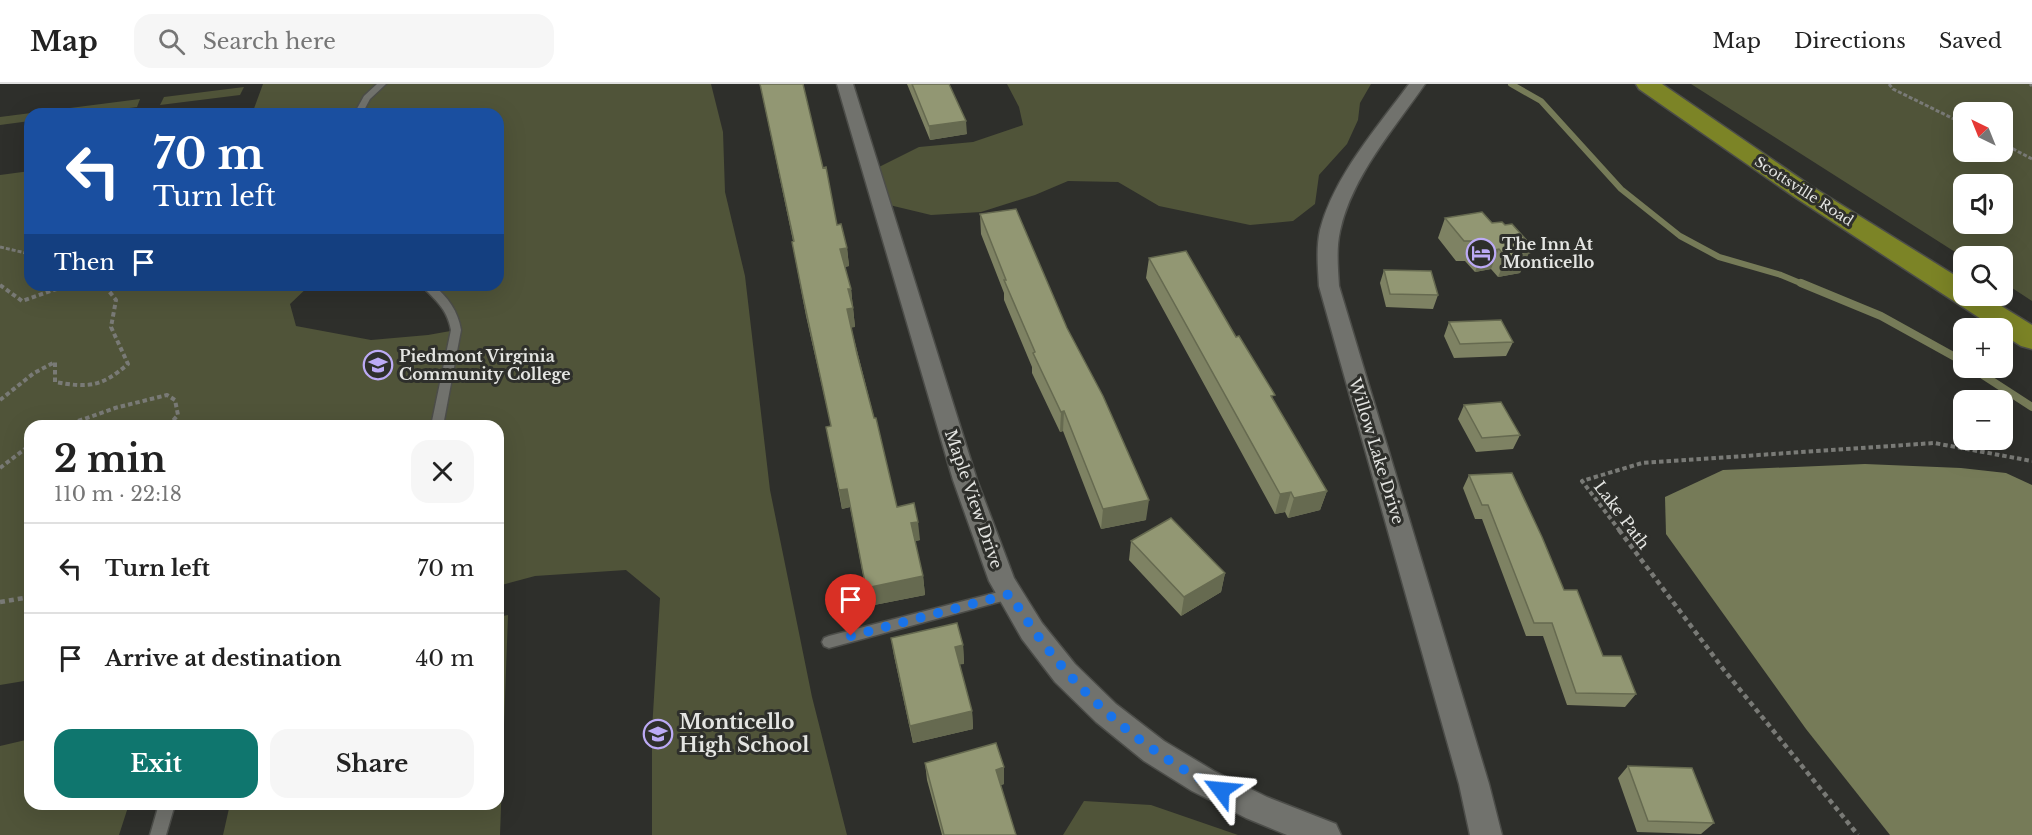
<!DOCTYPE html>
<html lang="en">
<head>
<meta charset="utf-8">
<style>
	body { margin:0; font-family:"Libre Baskerville",serif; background:#f6f6f6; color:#222; height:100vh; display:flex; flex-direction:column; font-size:22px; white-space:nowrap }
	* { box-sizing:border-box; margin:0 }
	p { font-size:20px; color:#767676 }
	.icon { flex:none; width:33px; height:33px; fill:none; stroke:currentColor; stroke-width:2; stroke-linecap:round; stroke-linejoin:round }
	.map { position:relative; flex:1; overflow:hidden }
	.side { position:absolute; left:24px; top:336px; width:480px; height:390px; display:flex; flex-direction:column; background:#fff; border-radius:18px; box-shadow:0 6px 24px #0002 }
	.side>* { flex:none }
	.guide { position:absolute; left:24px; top:24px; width:480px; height:183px; border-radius:18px; box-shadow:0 6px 24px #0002; background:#1a4fa0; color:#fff; overflow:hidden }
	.needle { width:39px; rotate:317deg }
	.buttons { position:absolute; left:1953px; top:18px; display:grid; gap:12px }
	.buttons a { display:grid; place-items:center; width:60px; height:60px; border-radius:12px; background:#fff; box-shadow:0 6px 24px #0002; font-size:30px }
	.pin { position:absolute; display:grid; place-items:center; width:51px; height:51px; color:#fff; margin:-62px -26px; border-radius:50% 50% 50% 0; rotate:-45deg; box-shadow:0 0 6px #0007 }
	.pin .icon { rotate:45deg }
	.me { position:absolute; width:66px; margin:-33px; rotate:299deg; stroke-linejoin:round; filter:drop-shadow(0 0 4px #0008) }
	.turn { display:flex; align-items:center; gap:21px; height:126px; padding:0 30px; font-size:27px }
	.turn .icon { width:78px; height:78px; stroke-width:2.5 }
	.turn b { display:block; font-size:42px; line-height:51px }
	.then { display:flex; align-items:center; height:57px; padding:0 30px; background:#0003; gap:12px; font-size:22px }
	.round { display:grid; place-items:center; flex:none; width:63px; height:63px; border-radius:18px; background:#f6f6f6 }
	.head { display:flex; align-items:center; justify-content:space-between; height:102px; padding:0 30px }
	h1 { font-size:36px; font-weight:700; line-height:45px }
	.primary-button { display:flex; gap:12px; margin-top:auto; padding:12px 30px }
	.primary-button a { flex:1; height:69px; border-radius:18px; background:#0f766e; color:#fff; font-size:24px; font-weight:700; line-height:69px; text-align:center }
	.primary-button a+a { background:#f6f6f6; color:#222 }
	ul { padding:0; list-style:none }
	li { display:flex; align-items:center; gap:18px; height:90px; padding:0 30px; border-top:2px solid #e0e0e0 }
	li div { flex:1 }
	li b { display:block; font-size:22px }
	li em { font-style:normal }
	header { display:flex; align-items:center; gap:36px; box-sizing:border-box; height:84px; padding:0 30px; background:#fff; border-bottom:2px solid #e0e0e0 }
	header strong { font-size:28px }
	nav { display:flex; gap:33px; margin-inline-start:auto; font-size:21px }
	.search { width:420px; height:54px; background:#f6f6f6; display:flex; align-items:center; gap:15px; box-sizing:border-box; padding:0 21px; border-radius:18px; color:#767676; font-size:22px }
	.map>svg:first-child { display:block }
</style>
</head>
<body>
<header>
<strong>Map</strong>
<div class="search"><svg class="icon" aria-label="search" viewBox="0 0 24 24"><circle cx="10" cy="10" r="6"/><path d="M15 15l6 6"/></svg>Search here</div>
<nav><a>Map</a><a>Directions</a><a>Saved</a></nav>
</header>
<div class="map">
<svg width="2032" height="751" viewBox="0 0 2032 751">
	<rect width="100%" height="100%" fill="#2e2f2b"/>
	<path fill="#505439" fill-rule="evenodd" d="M263,0H711L723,48L725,108L745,192L770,406L812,613L847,751H652V646L660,514L626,486L535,492L498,502V342H30V596L0,601V91L30,87V201H310L290,220L296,242L371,256L428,251L456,246L455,236L426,201H498V30H252Z
		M1007,0H1371L1360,19L1358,36L1347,60L1319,91L1315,120L1293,137L1250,141L1159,122L1118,98L1068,97L1035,111L981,128L931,131L881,119L871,87L919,63L973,58L1023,41L1019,23Z
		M1691,0H2032V217L2003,198L2002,172L1963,173ZM1964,28H2002V68H1964ZM1964,100H2002V140H1964Z
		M244,3L240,11L160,21L164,13Z
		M140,15L137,23L84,30H30V37L0,41V33Z
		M508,531L500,751H223L230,720H498V533Z
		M30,655V720H129L119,751H0V662Z
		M1084,717L1151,721L1238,751H1063Z"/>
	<path fill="#767b58" d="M1865,380L1961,384L2006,389L2032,401V751H1890L1806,645L1666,450L1665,413L1723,386Z"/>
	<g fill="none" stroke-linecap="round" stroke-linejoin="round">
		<path stroke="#767b58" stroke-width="6" d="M1511,0L1541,17L1621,105L1680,152L1719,173L1781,191L1805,201"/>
		<path stroke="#767b58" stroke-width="8" d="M1801,199L1881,232L1964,278
			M1972,284L2032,323"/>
		<g stroke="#4c4d49" stroke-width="3">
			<path id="service" d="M377,0H386L370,15L362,30H354L364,12Z
				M421,201H433C448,213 458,227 461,246L443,342H431L451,246C447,224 435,216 421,201Z
				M1010,505L1015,506L1017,510L1015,514L1010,515L829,564L824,562L822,558L824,554L829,552Z
				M159,720H175L166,751H150Z"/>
		</g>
		<g stroke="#4c4d49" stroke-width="3">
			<path id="minor" d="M837,0H853L977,396L1014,494L1042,539L1075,580L1116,620L1164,657L1214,687L1267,713L1336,740L1341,751H1287L1246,734L1192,707L1144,677L1096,638L1055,598L1022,555L989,497L953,396Z
				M1409,0H1425C1394,45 1352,92 1340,147C1336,165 1338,184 1339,202L1489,700L1502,751H1470L1459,700L1319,202C1318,184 1316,164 1320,146C1334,92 1376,45 1409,0Z"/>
		</g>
		<g stroke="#4c4d49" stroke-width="3">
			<path id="trunk" d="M1636,0H1662L1811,102L1964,197V212H1985L2032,241V265L2021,262L2002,250V244H1995L1793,112L1639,5Z"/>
		</g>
		<path stroke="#797a76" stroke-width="3" stroke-dasharray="4 2" stroke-linecap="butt" d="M1889,0L1893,5L1964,40
			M2030,0L2032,2
			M2002,59L2032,75
			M0,163L30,170"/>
		<path stroke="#797a76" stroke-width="4" stroke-dasharray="4.5 3" stroke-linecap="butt" d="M0,201L22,217L68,201
			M0,316L34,289L55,278V298C89,304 101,303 128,280L111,243L116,216L104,201
			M64,342L115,324L167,311L175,316L178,331L168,342
			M0,384L30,361
			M1620,447L1582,397L1642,379L1934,359L2032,377"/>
		<path stroke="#797a76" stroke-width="4.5" stroke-dasharray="5 4" stroke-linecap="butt" d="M1619,446L1724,586L1858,751
			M0,518L30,513"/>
		<use href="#service" fill="#71726d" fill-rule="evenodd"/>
		<use href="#minor" fill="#71726d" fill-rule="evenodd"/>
		<use href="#trunk" fill="#7c8426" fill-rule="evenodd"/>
	</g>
	<path fill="#7e8263" d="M760,0L837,141L847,164L849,182L845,183L851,205L855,243H851L897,423L920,456L915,457L923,492L925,511L869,522L850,423L842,425L826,343L831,342L806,232L792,158L793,157Z
		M907,0H949L967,50L930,56Z
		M980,130L1146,436L1101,445L1063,347L1060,348L1032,289V283L1004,216V209L981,150Z
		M1445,134L1492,139L1526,166L1520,189L1498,193L1491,185L1475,188L1465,177H1456L1438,154Z
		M1149,174L1273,317L1327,407L1320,426L1288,434L1285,428L1275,430L1146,194Z
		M1384,186L1438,211L1433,225L1386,223L1380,199Z
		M1449,238L1513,258L1506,272L1454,274L1444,252Z
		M1464,321L1520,351L1513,365L1476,368L1458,335Z
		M1469,391L1564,506L1603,572L1636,610L1625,623L1567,621L1543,552H1526L1482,435H1475L1463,404Z
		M1131,457L1225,489L1221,508L1181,532L1129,476Z
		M891,554L963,561L964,580H959L972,627L973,645L913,659L894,572Z
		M925,679L1004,683V700L1000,701L1016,751H942L927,696Z
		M1628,682L1714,739L1701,750L1637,748L1618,694Z"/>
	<path fill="#666a50" d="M966,37L967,50L930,56L929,42Z
		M1529,159L1524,170L1529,169L1520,189L1498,193L1506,173L1521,161Z
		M847,164L849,182L843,183L840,165Z
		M1499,165L1491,185L1475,188L1482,168Z
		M848,205H851L855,243L850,244L847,225Z
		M1064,327L1063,347L1060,348L1061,328Z
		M847,405L850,423L842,425L839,406Z
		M1327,407L1320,426L1288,434L1294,414Z
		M1291,408L1285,428L1275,430L1280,410Z
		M1149,416L1146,436L1101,445L1103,425Z
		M918,438L920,456L913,458L911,439Z
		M1225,489L1221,508L1181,532L1184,513Z
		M923,492L925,511L869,522L866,504Z
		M963,561L964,580L956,581L955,563Z
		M972,627L973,645L913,659L910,642Z
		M1004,683V700L996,703V686Z"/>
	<path fill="#929773" stroke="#666a50" stroke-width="1.5" d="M760,0H803L823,84L826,83L837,141L841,140L847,164L840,165L851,205H848L853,224L847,225L857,270L874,334H876L897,423L914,419L918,438L911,439L923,492L866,504L847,405L839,406L826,343L831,342L803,213L792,158L794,157Z
		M912,0H949L966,37L929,42Z
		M1016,125L1067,244L1103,312L1149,416L1103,425L1064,327L1061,328L1033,269L1035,268L1004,196H1006L980,130Z
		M1482,128L1492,139L1502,138L1505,141L1512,140L1529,159L1521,161L1529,169L1506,173L1499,165L1482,168L1473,157H1464L1445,134Z
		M1186,167L1236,253L1239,252L1275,311L1271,312L1327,407L1294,414L1291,408L1280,410L1149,174Z
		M1384,186L1431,187L1438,211L1390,210Z
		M1501,236L1513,258L1460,260L1449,238Z
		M1501,318L1520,351L1482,354L1464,321Z
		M1512,389L1542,453L1564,506H1577L1603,572H1621L1636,610L1576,609L1552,539H1534L1488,421H1482L1469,391Z
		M1171,434L1225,489L1184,513L1131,457Z
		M957,539L963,561L955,563L972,627L910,642L891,554Z
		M996,659L1004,683L996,686L1016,751H944L925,679Z
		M1628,682L1692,684L1714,739L1648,737Z"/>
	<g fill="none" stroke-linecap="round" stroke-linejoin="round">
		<path stroke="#1a73e8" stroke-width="10" stroke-dasharray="0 18" d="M851,552L1010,510C1062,596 1130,660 1221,706"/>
	</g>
	<defs>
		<g id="hotel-ring" transform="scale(1.5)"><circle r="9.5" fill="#2e2f2b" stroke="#bcaaf5" stroke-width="1.5"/><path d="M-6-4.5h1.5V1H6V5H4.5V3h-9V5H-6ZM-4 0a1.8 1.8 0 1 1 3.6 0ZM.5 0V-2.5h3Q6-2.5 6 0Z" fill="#bcaaf5"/></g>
		<g id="university-ring" transform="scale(1.5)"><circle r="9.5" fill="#2e2f2b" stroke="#bcaaf5" stroke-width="1.5"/><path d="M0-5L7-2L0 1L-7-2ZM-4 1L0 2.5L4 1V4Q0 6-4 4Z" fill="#bcaaf5"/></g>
		<g id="school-ring" transform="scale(1.5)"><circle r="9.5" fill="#2e2f2b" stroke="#bcaaf5" stroke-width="1.5"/><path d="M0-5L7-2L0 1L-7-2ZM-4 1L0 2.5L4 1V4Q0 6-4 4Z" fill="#bcaaf5"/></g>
	</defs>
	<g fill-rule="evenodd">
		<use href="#hotel-ring" x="1481" y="169"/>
		<use href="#university-ring" x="378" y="281"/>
		<use href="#school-ring" x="658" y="650"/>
	</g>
	<g text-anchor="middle" stroke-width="6" stroke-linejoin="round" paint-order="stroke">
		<g font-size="14" fill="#e4e5e2" stroke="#2e2f2b">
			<text transform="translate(1804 107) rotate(33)" y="5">Scottsville Road</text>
		</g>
		<g font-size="16" font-weight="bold" fill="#e4e5e2" stroke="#2e2f2b" text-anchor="start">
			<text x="1502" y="166">The Inn At<tspan x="1502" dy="18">Monticello</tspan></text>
			<text x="399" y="278">Piedmont Virginia<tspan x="399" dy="18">Community College</tspan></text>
		</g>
		<g font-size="16" fill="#e4e5e2" stroke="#2e2f2b">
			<text transform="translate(1377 367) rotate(73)" y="6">Willow Lake Drive</text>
			<text transform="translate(974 415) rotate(71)" y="6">Maple View Drive</text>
			<text transform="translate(1622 431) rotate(53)" y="6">Lake Path</text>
		</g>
		<g font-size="20" font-weight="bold" fill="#e4e5e2" stroke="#2e2f2b" text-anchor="start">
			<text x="679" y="645">Monticello<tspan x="679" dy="23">High School</tspan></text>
		</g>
	</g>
</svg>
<div class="buttons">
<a><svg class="needle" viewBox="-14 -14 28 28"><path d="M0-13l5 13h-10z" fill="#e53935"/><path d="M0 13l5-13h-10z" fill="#767676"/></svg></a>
<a><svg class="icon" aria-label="sound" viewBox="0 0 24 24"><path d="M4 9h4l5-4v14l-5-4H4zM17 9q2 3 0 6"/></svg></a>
<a><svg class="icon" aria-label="search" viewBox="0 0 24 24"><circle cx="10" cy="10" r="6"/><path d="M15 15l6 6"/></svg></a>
<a>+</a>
<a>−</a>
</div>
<div class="pin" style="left:851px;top:552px;background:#d93025"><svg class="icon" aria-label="arrive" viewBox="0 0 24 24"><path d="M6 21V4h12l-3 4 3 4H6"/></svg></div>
<svg class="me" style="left:1221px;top:706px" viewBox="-20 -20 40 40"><path d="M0-17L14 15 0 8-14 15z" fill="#1a73e8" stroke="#fff" stroke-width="4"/></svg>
<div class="guide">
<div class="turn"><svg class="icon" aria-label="left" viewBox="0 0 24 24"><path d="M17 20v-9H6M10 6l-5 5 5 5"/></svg><div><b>70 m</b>Turn left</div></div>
<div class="then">Then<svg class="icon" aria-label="arrive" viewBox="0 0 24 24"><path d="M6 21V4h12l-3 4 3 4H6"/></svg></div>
</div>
<section class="side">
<div class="head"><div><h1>2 min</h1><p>110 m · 22:18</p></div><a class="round"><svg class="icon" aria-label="close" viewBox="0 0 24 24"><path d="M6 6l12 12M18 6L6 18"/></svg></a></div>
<ul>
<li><svg class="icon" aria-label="left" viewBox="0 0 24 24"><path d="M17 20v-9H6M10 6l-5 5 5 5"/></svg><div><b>Turn left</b></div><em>70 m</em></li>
<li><svg class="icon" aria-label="arrive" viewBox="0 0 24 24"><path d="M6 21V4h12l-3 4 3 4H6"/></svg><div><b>Arrive at destination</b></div><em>40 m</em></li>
</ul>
<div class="primary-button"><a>Exit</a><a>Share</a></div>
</section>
</div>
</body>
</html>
